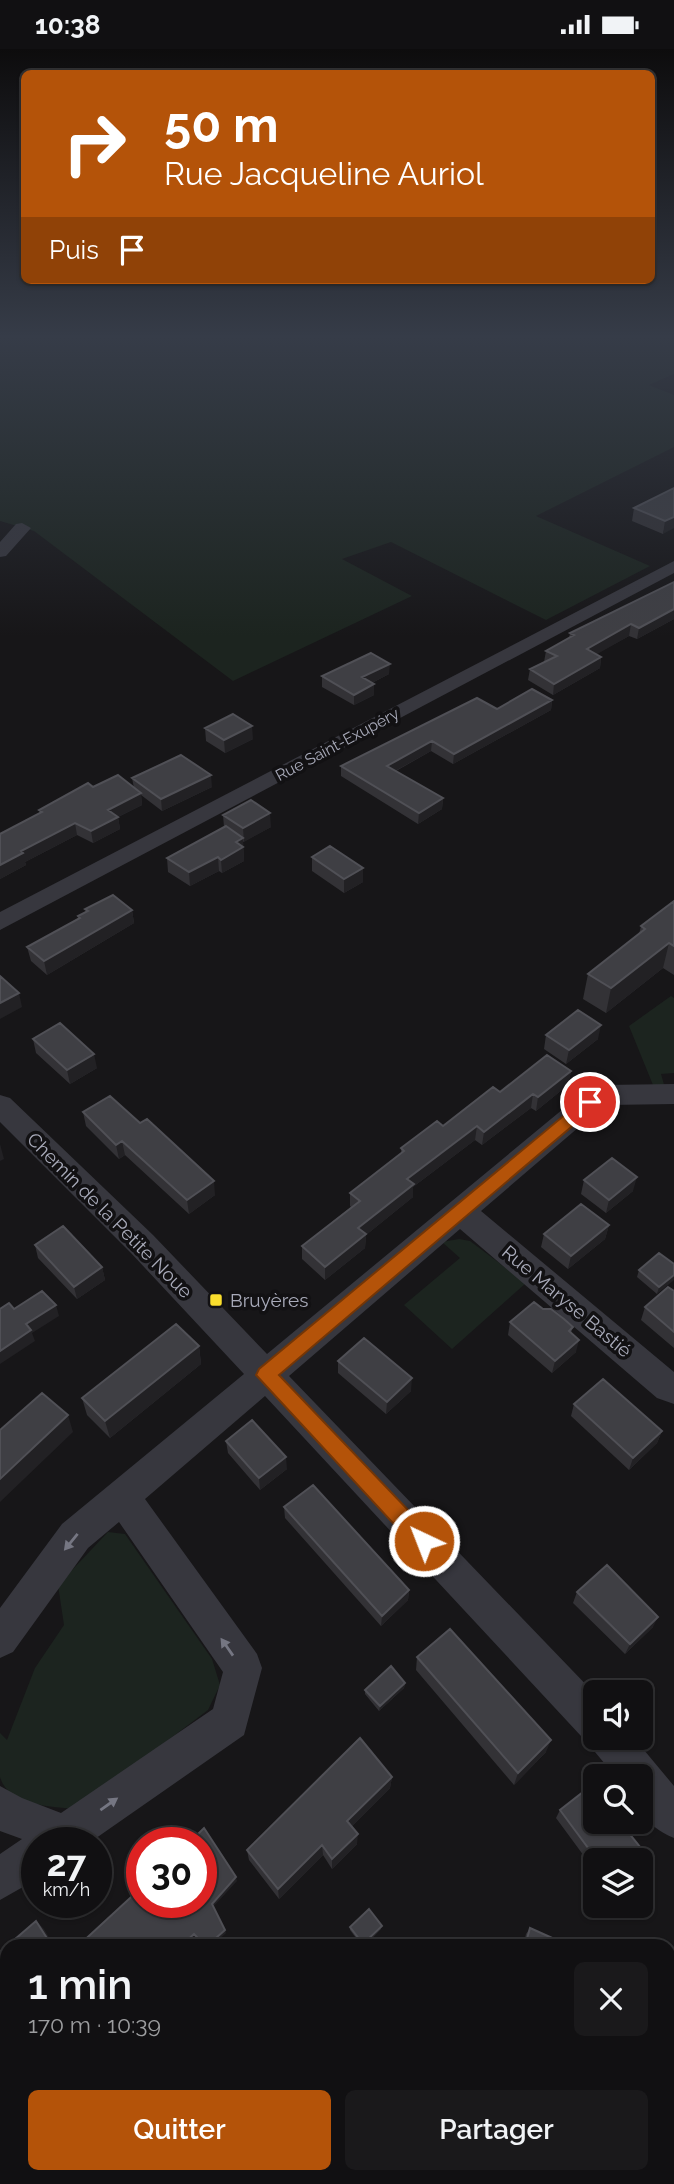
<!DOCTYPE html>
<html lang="fr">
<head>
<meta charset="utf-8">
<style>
	body { margin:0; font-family:Raleway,sans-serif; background:#1a191b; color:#f1f3f6; height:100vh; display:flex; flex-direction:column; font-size:26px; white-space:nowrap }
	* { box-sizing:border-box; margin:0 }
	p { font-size:23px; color:#9c9d9f }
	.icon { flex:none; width:38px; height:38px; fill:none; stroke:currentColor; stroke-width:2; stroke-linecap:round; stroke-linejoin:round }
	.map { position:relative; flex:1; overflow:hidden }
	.panel { position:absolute; left:0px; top:1890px; width:676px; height:245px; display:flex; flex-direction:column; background:#111012; border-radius:21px 21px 0 0; box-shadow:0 2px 5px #0004,0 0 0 2px #303032 }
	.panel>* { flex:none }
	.guide { position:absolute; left:21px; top:21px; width:634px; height:214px; border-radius:10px; box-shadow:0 2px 5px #0004,0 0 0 2px #303032; background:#b45309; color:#fff; overflow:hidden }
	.controls { position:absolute; left:583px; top:1631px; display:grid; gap:14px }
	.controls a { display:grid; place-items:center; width:70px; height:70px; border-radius:10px; background:#111012; box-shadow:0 2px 5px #0004,0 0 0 2px #303032; font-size:35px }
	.speed { position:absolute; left:21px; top:1778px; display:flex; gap:14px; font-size:35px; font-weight:700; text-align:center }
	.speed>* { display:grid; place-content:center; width:91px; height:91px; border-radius:50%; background:#111012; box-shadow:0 2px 5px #0004,0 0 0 2px #303032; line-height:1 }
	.speed small { font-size:18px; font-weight:400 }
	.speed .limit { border:10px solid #d22; background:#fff; color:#111 }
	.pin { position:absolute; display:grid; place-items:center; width:60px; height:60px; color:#fff; margin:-30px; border:4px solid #fff; border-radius:50%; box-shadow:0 2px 7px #0007 }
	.me { position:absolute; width:77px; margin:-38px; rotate:317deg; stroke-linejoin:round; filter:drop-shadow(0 0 5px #0008) }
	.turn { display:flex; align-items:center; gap:24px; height:147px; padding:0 28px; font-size:32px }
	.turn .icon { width:91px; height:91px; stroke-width:2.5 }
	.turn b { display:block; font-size:49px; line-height:60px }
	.then { display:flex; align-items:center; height:66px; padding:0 28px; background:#0003; gap:14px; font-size:26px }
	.round { display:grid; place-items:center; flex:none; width:74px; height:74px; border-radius:10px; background:#1a191b }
	.head { display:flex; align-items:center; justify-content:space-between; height:119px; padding:0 28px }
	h1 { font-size:42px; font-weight:600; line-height:52px }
	.primary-button { display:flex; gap:14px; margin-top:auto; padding:14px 28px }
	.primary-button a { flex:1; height:80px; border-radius:10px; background:#b45309; color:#fff; font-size:28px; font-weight:600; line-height:80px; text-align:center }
	.primary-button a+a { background:#1a191b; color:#f1f3f6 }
	.status { display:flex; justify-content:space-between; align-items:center; height:49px; padding:0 35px; background:#111012; direction:ltr }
	.status svg { height:19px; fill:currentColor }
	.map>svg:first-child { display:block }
</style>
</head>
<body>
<div class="status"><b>10:38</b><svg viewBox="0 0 49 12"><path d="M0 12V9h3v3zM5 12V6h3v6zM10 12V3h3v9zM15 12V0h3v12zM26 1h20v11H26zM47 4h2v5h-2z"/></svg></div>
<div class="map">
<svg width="674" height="2135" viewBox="0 0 674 2135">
	<rect width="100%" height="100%" fill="#171618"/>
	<path fill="#1c241f" d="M0,288H674V325L649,336L674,346V398L536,467L650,517L546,571L391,493L342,510L412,547L233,632L34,482L0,472Z
		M671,947L674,949V1024L661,1025L665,1039L653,1036L629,977Z
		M459,1190L470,1192L526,1234L452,1300L404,1256L460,1209L442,1193Z
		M108,1483L125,1485L212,1610L220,1636L208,1661L77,1760C53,1758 8,1757 0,1728C0,1716 0,1697 0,1684L7,1691L35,1619L64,1576L58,1536Z"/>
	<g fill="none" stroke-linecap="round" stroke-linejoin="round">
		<path fill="#37373e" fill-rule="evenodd" d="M22,474L31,479L6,507L0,508V493L16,475Z
			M674,512V524L0,881V863Z
			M674,1035V1055L609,1056L600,1060L481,1162L674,1323V1355L657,1349L460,1180L289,1327L595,1645V1689H634L674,1737V1789C641,1775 640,1759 640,1727H615L595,1703L590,1690L581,1687L265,1347L145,1450L257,1605L262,1619L244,1686L89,1794H37V1830L0,1851V1805L22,1790L0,1782V1737L22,1749L61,1764L213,1660L223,1623L119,1473L88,1499L13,1603L0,1609V1559L62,1475L244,1325L131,1204L0,1073V1046L10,1049L153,1186L267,1305L580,1046L605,1036Z
			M674,2046V2135H638L639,2128H668V2048Z"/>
	</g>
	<path fill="#333236" d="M674,439L663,485L632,472L634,459Z
		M674,533V570L637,590L629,587L596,605L601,608L600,619L553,646L528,631L530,620L544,613L546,602L569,589L570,584Z
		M389,625L372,634L374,646L354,656L322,638V627Z
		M552,651L551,661L453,715L431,702L396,722L443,749L442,760L418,775L341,727V717L497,660Z
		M205,679L253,690L225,704L206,692Z
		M132,729L212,738L162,762L141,746L142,756L118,768L120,780L93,794L77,786L25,813L26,816L0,830V785L40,764L39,761L93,738L134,739Z
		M223,766L271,778L243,793L244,812L222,824L219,822L190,837L168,823L167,809L224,778Z
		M312,808L363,833L344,844L312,822Z
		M674,852V926L663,919L606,964L583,950L588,925L639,885L641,877Z
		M85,860L132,861L134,874L47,926L31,912L27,898L79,869L78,867L86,863Z
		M546,986L598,990L566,1015L544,1000Z
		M33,990L97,1019L70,1035L36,1004Z
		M571,1022L568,1036L536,1062L531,1059L482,1096L475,1091L413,1138V1148L366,1186L365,1199L325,1231L302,1210V1197L351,1158L350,1157V1144L401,1105V1099L443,1077L500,1043Z
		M83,1063L215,1146L189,1165L125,1106L119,1110L86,1077Z
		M584,1131L633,1142L606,1164L581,1145Z
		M609,1176L605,1190L568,1220L541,1198L544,1185Z
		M35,1196L102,1218L105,1231L77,1250L38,1209Z
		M674,1215L657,1245L637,1228L639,1221Z
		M674,1242V1299L641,1271L645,1258Z
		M543,1260L573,1278L571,1284L576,1303L552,1324L508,1286L510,1273Z
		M199,1297L201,1315L110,1389L87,1366L82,1349Z
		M338,1312L411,1342L386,1365L338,1324Z
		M574,1355L662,1382L657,1394L629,1421L571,1367Z
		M226,1392L287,1420L260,1441L228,1404Z
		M284,1458L409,1541L408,1551L381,1577L285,1469Z
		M577,1543L653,1578L625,1605L573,1554Z
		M417,1608L546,1703L514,1736L416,1621Z
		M405,1634L404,1639L379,1662L365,1645V1641Z
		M392,1728L390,1739L352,1777L357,1795L332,1820L323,1806L279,1850L249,1811L247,1801Z
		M560,1761L636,1807L630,1811H595V1822L556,1769Z
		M350,1878L381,1880L364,1897H362L350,1881Z
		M530,1879L570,1897H523L526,1885Z"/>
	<path fill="#222124" d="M674,468V479L663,485L665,472Z
		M674,560V570L637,590L639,579Z
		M631,575L629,587L585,612L587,600Z
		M601,608L600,619L553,646L554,635Z
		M390,615L389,625L362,639V628Z
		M374,635V646L354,656V646Z
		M552,651L551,661L453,715L454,705Z
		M252,677L253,690L225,704L224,691Z
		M432,692L431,702L386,727L387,717Z
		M211,726L212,738L162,762L161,750Z
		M141,744L142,756L118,768L120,780L93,794L91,782L108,761Z
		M443,749L442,760L418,775L419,764Z
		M270,764L271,778L244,793L243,779Z
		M75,774L77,786L25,813L26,816L0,830V816L21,802Z
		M243,789L244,812L222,824L221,811L236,793Z
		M218,808L219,822L190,837L189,823Z
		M363,819V833L344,844V830Z
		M132,861L134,874L47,926L44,912Z
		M669,894L663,919L606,964L611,939Z
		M19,944L22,958L0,970V954Z
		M601,976L598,990L566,1015L569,1001Z
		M94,1005L97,1019L70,1035L67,1021Z
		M571,1022L568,1036L536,1062L538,1048Z
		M533,1045L531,1059L482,1096L484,1083Z
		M477,1077L475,1091L413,1138V1148L366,1186L365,1199L325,1231V1218L358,1179L407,1130Z
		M122,1092L125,1106L119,1110L116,1096Z
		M0,1095L4,1110L0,1112Z
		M637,1128L633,1142L606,1164L609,1151Z
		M214,1132L215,1146L189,1165L187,1151Z
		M609,1176L605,1190L568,1220L571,1207Z
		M102,1218L105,1231L77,1250L74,1238Z
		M674,1226V1231L657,1245L659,1238Z
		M56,1256L59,1267L32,1284L35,1292L0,1315V1302L26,1275Z
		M579,1291L576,1303L552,1324L555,1312Z
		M199,1297L201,1315L110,1389L105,1372Z
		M412,1329L411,1342L386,1365L387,1353Z
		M68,1366L73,1383L0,1453V1430Z
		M662,1382L657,1394L629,1421L633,1409Z
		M286,1408L287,1420L260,1441L259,1429Z
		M409,1541L408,1551L381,1577L382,1567Z
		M658,1568L653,1578L625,1605L630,1595Z
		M405,1634L404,1639L379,1662L380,1657Z
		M551,1691L546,1703L514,1736L518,1724Z
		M392,1728L390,1739L347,1782V1772Z
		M358,1785L357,1795L332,1820V1810Z
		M322,1796L323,1806L279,1850L278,1840Z
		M641,1799L636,1807L630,1811H627Z
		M236,1828L237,1832L213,1858L212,1855Z
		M36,1872L44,1880L54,1897H52Z
		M382,1877L381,1880L363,1897V1895Z
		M225,1881L226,1884L212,1897H207Z
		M194,1885L195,1888L186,1897H181Z
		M7,1968V1982L0,1988V1974Z"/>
	<path fill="#3f3f44" stroke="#505056" stroke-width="2" d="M674,439V468L665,472L634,459Z
		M674,533V560L639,579L631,575L587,600L601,608L554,635L530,620L557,607L546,602L574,586L570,584Z
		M371,604L390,615L362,628L374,635L354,646L322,627Z
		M532,640L552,651L454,705L432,692L387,717L443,749L419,764L341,717L477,649L497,660Z
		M233,665L252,677L224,691L205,679Z
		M181,706L211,726L161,750L132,729Z
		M118,726L141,744L108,761L118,768L91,782L75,774L21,802L23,804L0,816V785L42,763L39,761L88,734L93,738Z
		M251,751L270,764L243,779L223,766Z
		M226,777L243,789L236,793L243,798L221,811L218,808L189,823L167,809Z
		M330,797L363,819L344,830L312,808Z
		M113,846L132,861L44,912L27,898L80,869L78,867L88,862L85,860Z
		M674,852V897L669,894L611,939L588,925L645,880L641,877Z
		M0,927L19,944L0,954Z
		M578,961L601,976L569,1001L546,986Z
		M60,974L94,1005L67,1021L33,990Z
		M547,1006L571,1022L538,1048L533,1045L484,1083L477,1077L407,1130L414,1135L358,1179L366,1185L325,1218L302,1197L360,1152L350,1144L404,1102L401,1099L437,1072L443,1077L493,1038L500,1043Z
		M110,1047L140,1074L147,1070L214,1132L187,1151L122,1092L116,1096L83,1063Z
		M612,1109L637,1128L609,1151L584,1131Z
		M581,1155L609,1176L571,1207L544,1185Z
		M63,1177L102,1218L74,1238L35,1196Z
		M659,1204L674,1215V1226L659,1238L639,1221Z
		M668,1238L674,1242V1283L645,1258Z
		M42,1242L56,1256L26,1275L31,1281L0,1302V1260L9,1254L14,1260Z
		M534,1253L543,1260H551L564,1270L573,1278L569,1282L579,1291L555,1312L510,1273Z
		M176,1275L199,1297L105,1372L82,1349Z
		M364,1289L412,1329L387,1353L338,1312Z
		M603,1330L662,1382L633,1409L574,1355Z
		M42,1344L68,1366L0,1430V1381Z
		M252,1371L286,1408L259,1429L226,1392Z
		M313,1436L409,1541L382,1567L284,1458Z
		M607,1516L658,1568L630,1595L577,1543Z
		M450,1580L551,1691L518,1724L417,1608Z
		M391,1617L405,1634L380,1657L365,1641Z
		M360,1689L392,1728L347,1772L358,1785L332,1810L322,1796L278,1840L247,1801Z
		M592,1736L595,1740V1773H620L641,1799L627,1811H597L560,1761Z
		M204,1779L236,1828L212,1855L225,1881L207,1897H205L194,1885L181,1897H78L142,1838V1853H201V1794H189Z
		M369,1860L382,1877L363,1895L350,1878Z
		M36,1872L52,1897H7Z
		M530,1879L570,1897H525Z
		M7,1897V1968L0,1974V1903Z
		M418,2128H454L457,2135H409Z"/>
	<defs><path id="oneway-solid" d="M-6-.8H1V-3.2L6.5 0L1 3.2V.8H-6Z" transform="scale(1.75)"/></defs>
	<g fill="#757682">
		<use href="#oneway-solid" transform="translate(71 1493) rotate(129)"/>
		<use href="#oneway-solid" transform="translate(227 1598) rotate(-125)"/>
		<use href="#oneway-solid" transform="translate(109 1755) rotate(-35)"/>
	</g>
	<linearGradient id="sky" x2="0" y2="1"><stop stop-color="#0d0c0d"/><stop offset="0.49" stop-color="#363c48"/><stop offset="1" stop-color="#363c48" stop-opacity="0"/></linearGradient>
	<rect width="674" height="587" fill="url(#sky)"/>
	<path fill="#b45309" stroke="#753606" stroke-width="2" d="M590,1047L598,1053L596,1057L279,1326L431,1485L434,1492L431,1499L424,1502L416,1499L256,1326L259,1320L585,1049Z"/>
	<rect fill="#f9dd2d" stroke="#121113" stroke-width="2.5" x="209" y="1244" width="14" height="14" rx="3.5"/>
	<g text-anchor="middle" stroke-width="7" stroke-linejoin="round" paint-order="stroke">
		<g font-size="16" fill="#a8aab9" stroke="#121113">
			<text transform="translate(337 695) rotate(-28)" y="6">Rue Saint-Exupéry</text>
		</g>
		<g font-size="19" fill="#a8aab9" stroke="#121113">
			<text transform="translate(110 1166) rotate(45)" y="7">Chemin de la Petite Noue</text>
			<text transform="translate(567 1252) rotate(40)" y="7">Rue Maryse Bastié</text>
		</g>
		<g font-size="19" fill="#a8aab9" stroke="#121113" text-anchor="start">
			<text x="230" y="1258">Bruyères</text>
		</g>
	</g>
</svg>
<div class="controls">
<a><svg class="icon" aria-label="sound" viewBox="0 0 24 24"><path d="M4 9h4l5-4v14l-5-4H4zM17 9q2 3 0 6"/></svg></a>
<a><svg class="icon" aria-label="search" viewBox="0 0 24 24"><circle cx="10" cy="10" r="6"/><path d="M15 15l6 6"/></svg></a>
<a><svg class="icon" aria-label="layers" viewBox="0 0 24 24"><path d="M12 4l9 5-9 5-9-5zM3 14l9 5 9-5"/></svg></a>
</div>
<div class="speed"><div>27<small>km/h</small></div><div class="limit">30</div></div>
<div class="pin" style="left:590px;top:1053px;background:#d93025"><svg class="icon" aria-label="arrive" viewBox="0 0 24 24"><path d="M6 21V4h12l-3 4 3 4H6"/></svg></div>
<svg class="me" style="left:424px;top:1492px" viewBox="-20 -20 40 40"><circle r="17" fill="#b45309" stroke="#fff" stroke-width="3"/><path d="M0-11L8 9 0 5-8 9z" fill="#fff"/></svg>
<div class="guide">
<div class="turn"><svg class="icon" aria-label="right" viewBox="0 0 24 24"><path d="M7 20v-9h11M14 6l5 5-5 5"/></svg><div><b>50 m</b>Rue Jacqueline Auriol</div></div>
<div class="then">Puis<svg class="icon" aria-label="arrive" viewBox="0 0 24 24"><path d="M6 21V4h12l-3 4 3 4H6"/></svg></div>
</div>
<section class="panel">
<div class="head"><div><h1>1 min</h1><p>170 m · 10:39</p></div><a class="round"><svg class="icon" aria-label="close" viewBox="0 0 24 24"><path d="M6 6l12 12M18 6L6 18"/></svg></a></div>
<div class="primary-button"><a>Quitter</a><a>Partager</a></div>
</section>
</div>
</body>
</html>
